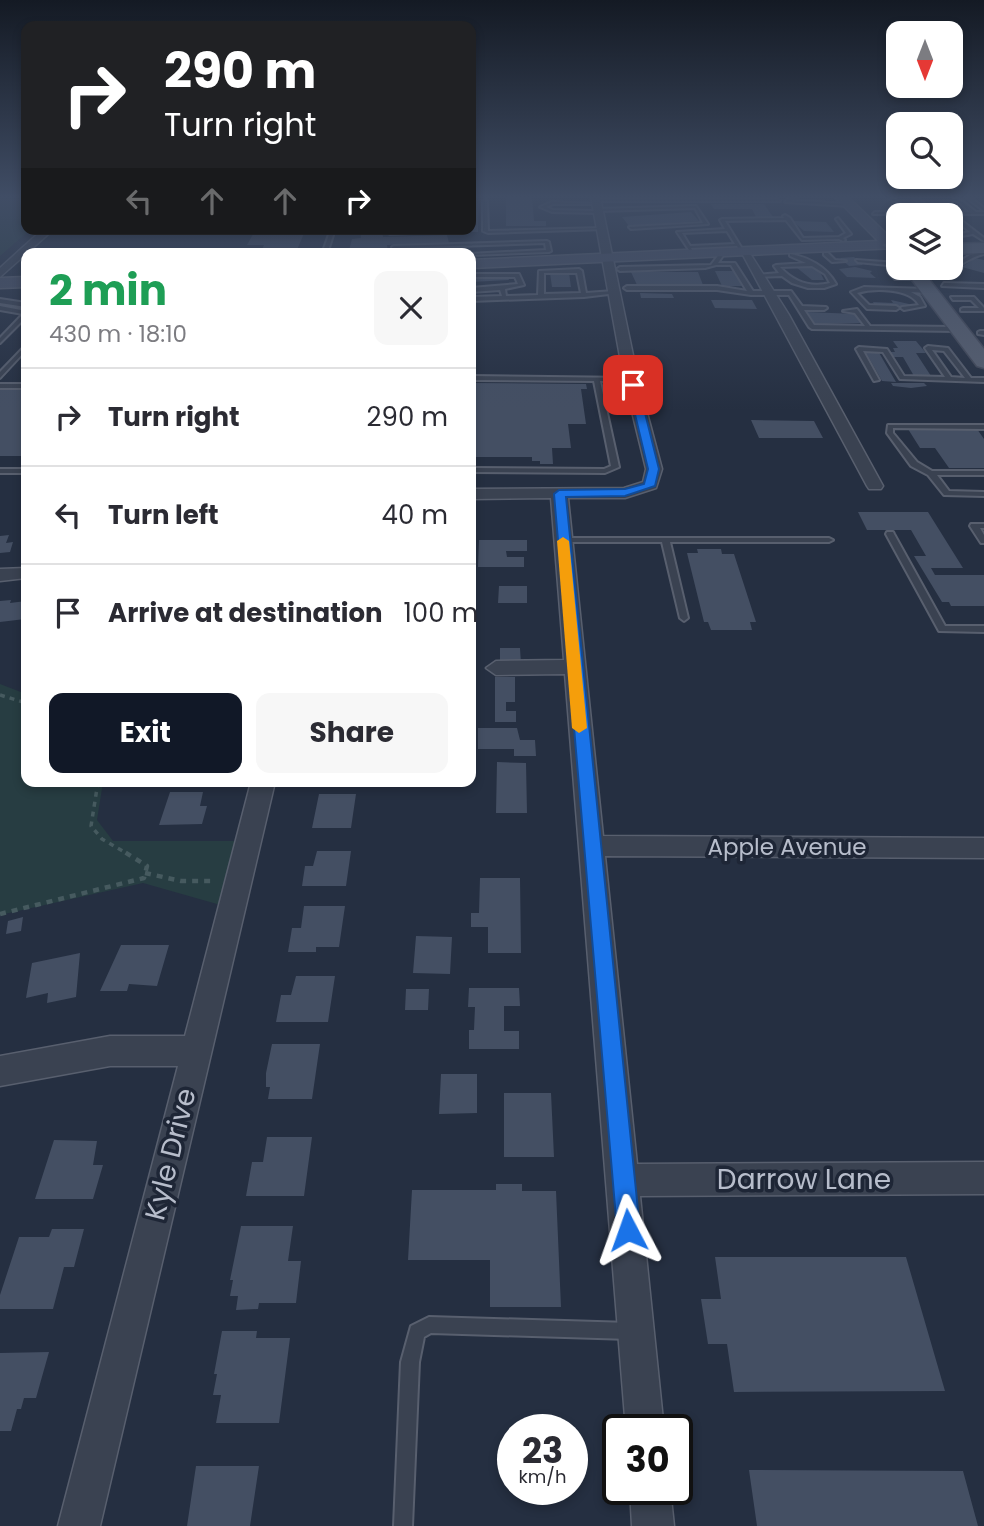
<!DOCTYPE html>
<html lang="en">
<head>
<meta charset="utf-8">
<style>
	body { margin:0; font-family:Poppins,sans-serif; background:#f7f7f7; color:#2b2b33; height:100vh; display:flex; flex-direction:column; font-size:26px; white-space:nowrap }
	* { box-sizing:border-box; margin:0 }
	p { font-size:23px; color:#7c7c81 }
	.icon { flex:none; width:38px; height:38px; fill:none; stroke:currentColor; stroke-width:2; stroke-linecap:round; stroke-linejoin:round }
	.map { position:relative; flex:1; overflow:hidden }
	.side { position:absolute; left:21px; top:248px; width:455px; height:539px; display:flex; flex-direction:column; background:#fff; border-radius:14px; box-shadow:0 4px 10px #0003 }
	.side>* { flex:none }
	.top-card { position:absolute; left:21px; top:21px; width:455px; height:214px; border-radius:14px; box-shadow:0 4px 10px #0003; background:#202124; color:#fff; overflow:hidden }
	.needle { width:46px; rotate:180deg }
	.controls { position:absolute; left:886px; top:21px; display:grid; gap:14px }
	.controls a { display:grid; place-items:center; width:77px; height:77px; border-radius:14px; background:#fff; box-shadow:0 4px 10px #0003; font-size:35px }
	.speed { position:absolute; left:497px; top:1414px; display:flex; gap:14px; font-size:35px; font-weight:700; text-align:center }
	.speed>* { display:grid; place-content:center; width:91px; height:91px; border-radius:50%; background:#fff; box-shadow:0 4px 10px #0003; line-height:1 }
	.speed small { font-size:18px; font-weight:400 }
	.speed .limit { border:4px solid #111; border-radius:10px; background:#fff; color:#111 }
	.pin { position:absolute; display:grid; place-items:center; width:60px; height:60px; color:#fff; margin:-30px; border-radius:14px; box-shadow:0 4px 10px #0006 }
	.me { position:absolute; width:77px; margin:-38px; rotate:356deg; stroke-linejoin:round; filter:drop-shadow(0 0 5px #0008) }
	.turn { display:flex; align-items:center; gap:24px; height:147px; padding:0 28px; font-size:32px }
	.turn .icon { width:91px; height:91px; stroke-width:2.5 }
	.turn b { display:block; font-size:49px; line-height:60px }
	.lanes { display:flex; align-items:center; height:66px; padding:0 28px; background:#0003; justify-content:center; gap:35px; direction:ltr }
	.lanes .off { opacity:.35 }
	.round { display:grid; place-items:center; flex:none; width:74px; height:74px; border-radius:14px; background:#f7f7f7 }
	.overview { display:flex; align-items:center; justify-content:space-between; height:119px; padding:0 28px }
	h1 { font-size:42px; font-weight:700; line-height:52px; color:#1e9e55 }
	.primary-button { display:flex; gap:14px; margin-top:auto; padding:14px 28px }
	.primary-button a { flex:1; height:80px; border-radius:14px; background:#111827; color:#fff; font-size:28px; font-weight:700; line-height:80px; text-align:center }
	.primary-button a+a { background:#f7f7f7; color:#2b2b33 }
	ul { padding:0; list-style:none }
	li { display:flex; align-items:center; gap:21px; height:98px; padding:0 28px; border-top:2px solid #e1e1e2 }
	li div { flex:1 }
	li b { display:block; font-size:26px }
	li em { font-style:normal }
	.map>svg:first-child { display:block }
</style>
</head>
<body>
<div class="map">
<svg width="984" height="1526" viewBox="0 0 984 1526">
	<rect width="100%" height="100%" fill="#252f41"/>
	<path fill="#273d42" d="M0,197H26V229H31L0,256Z
		M0,684L26,694V782H103L97,820L113,841H240L224,906L143,883L0,915Z"/>
	<path fill="#444f63" d="M506,197H532L534,221H546V226H506Z
		M471,200H479L478,232H467L471,229Z
		M711,204H764L773,217H756L752,209H714Z
		M691,212L699,221L629,226L622,217Z
		M793,221L826,222L834,232L804,231Z
		M256,229H306L296,252H261L264,245H247Z
		M360,229H382L383,237L447,235L449,243L387,245L388,253L348,254L352,239L361,238Z
		M854,257L863,265L849,266L840,258Z
		M975,258L984,260V273L962,267Z
		M796,267H811L820,272L824,280H812Z
		M855,267L872,271L870,273L876,278L847,277L839,269Z
		M715,271H734L742,286H722Z
		M631,272H698L703,285H637Z
		M550,273H569L571,287H552Z
		M507,275L509,280L471,282V277Z
		M640,293L672,294L674,298H641Z
		M711,300H752L757,309L715,308Z
		M891,300L909,304L911,307L897,309L895,306H875L873,302L893,303Z
		M807,312L856,314L862,323L815,324Z
		M893,341H916L926,353H916L931,376H914L903,357H892L889,352H895L893,348H898Z
		M865,351H878L896,382L882,381Z
		M471,383L586,384L587,389H581L586,424H568L571,448H552L553,464H540V461H532V457H471Z
		M891,383H924L927,386L911,388L893,386Z
		M0,389H26V456H0Z
		M751,420L814,421L823,438H759Z
		M908,429H977L984,439V468H949L935,448H920Z
		M858,512H928L963,568H931L935,575H984V606H951L949,602H942L914,556H926L911,530H867Z
		M9,535L6,543L13,542L10,552L0,553V536Z
		M479,540H527V551H506L507,557H524V567H478Z
		M697,549H721L722,554H734L756,622H750L752,630H711L708,622H704L687,553H698Z
		M499,586H527V603H498Z
		M11,600L10,603L26,601L25,619L0,622V601Z
		M500,648H520L521,664H500Z
		M495,677H515V702H506V711H516V722H495Z
		M478,728H517L520,740H535L536,756H514V749H478Z
		M497,762L526,763L527,813H496Z
		M170,792H203L200,806H207L202,824L159,825Z
		M319,794H356L351,828H312Z
		M317,851H351L346,886H302L305,866H313Z
		M480,878H520L521,953H488V927H471V913H479Z
		M304,906H345L339,947H316V952H288L292,928H301Z
		M23,917L21,931L6,934L8,921Z
		M416,936L452,937L450,974L413,973Z
		M121,945H169L157,986L129,984L127,991H100Z
		M80,953L76,997L47,1003L48,993L26,998L32,963Z
		M296,976H335L328,1022H276L281,995H291Z
		M469,988H519L520,1006H504V1031H519V1049H469V1030H474L475,1007H468Z
		M406,989H429L428,1010H405Z
		M272,1044H320L312,1099H268L270,1087H266V1073Z
		M441,1074H477V1113L439,1114Z
		M504,1093H551L554,1157H504Z
		M267,1137H312L304,1196H246L252,1162H263Z
		M54,1140L97,1141L93,1165H103L93,1199H35Z
		M496,1184H522V1191H556L561,1307H490V1260H408L412,1190H496Z
		M241,1226H293L288,1261H301L296,1303H259L258,1309L236,1310L238,1296H230L233,1280H230Z
		M52,1229H84L74,1267H64L53,1309H0V1295L19,1237H49Z
		M715,1257H906L945,1391L734,1392L727,1344H708L701,1299H721Z
		M222,1331H257L256,1338H290L279,1423H216L221,1395H213L217,1374H214Z
		M49,1352L36,1398H24L21,1409H17L11,1431H0V1353Z
		M196,1466H259L250,1526H187Z
		M749,1470L963,1471L978,1526H757Z"/>
	<g fill="none" stroke-linecap="round" stroke-linejoin="round">
		<g stroke="#585f6e" stroke-width="4">
			<path id="lane" d="M889,197H893L909,212H929L913,197H917L934,212H970L953,197H957L976,212H984V214H873L875,212H904Z
				M966,197H970L984,208V211Z
				M595,199L778,200L780,201H593Z
				M485,200L487,201L488,231L602,228L604,229L488,233L483,231V201Z
				M787,200L849,204L851,205L849,206L785,202Z
				M552,202L598,204H553L546,207L553,210L595,211L597,209L696,206L708,224L631,229L629,227L703,223L695,208L600,211L598,213L552,212L540,207Z
				M785,215L790,218L803,238L839,237L846,233L836,219L838,218L851,234L843,238L845,240L843,241L839,239L802,240L786,220L725,221L744,252H740L737,246L691,248L695,255L693,256L677,232L725,229L720,220L722,219L784,218L783,216ZM727,231L735,244L690,246L682,233Z
				M950,219L962,221L984,238V241L973,234L950,238V236L970,232L959,223L950,221Z
				M898,223V226L891,225V224Z
				M331,229H335L327,254H322Z
				M388,229H392V232L455,230L457,231L390,234L388,233Z
				M547,241L549,242L551,251L549,252L471,255L469,254L546,250L545,243L397,248V254H393L392,247L394,246Z
				M984,252V254C964,258 952,277 930,271L950,268L970,255Z
				M720,253L724,254L718,263H735L753,291H791L802,306L826,307L827,308L824,310H804L814,325L865,326L855,313L843,311L857,309L870,326L956,327L959,329L956,331L812,329L809,327L789,295H751L717,290H627L624,288L627,286H717L747,291L731,265H716L705,268L620,271L617,269L620,267L711,265Z
				M824,253H828L835,260L846,261L832,262L824,255Z
				M790,254C808,257 827,267 836,284L824,288H808L792,283L782,276L758,277L755,275L779,273L774,266L776,265L806,263L790,256ZM812,266L825,274L830,283C810,288 794,282 780,267Z
				M856,260L898,263V266L858,262Z
				M579,269L582,271L586,293L614,291L617,293L584,297L471,301V297L502,296L500,290L471,292V288L518,284L515,277H471V274H519L524,285L505,289L506,296L538,295L539,271ZM544,273H577L581,293L544,294Z
				M891,270L896,275H918L921,277L918,279H895L888,272Z
				M944,283L984,284V288L942,286Z
				M864,287L928,289L931,291L928,293L911,292L920,297L925,306L904,310L901,308L902,307L919,305C910,288 874,288 857,293L869,305L896,306L899,308L896,310L867,309L851,292Z
				M951,297H974L984,308V311H961V309L963,308H979L971,300H953Z
				M0,299L26,303V307L0,303Z
				M0,306L26,311V317L0,343V338L23,314L0,310Z
				M980,331H984V335L978,334V332Z
				M26,345V350L0,378V372Z
				M928,346L948,348L971,378H984V382L900,379L883,352L863,351L879,380L874,381L856,349L859,347L887,349L904,376L945,377L925,348ZM932,350L944,351L965,378L951,377Z
				M471,376L633,378L634,379L631,381H600L619,467L605,473L471,472V468L604,469L611,466L594,381L471,380Z
				M0,384H26V388H0Z
				M888,425H984V429L893,428V433L917,462L932,471H984V475H937L949,491L984,492V496L944,495L928,475L911,466L887,433Z
				M0,469H26V473H0Z
				M971,524H984V528H980L984,535V543H981L970,526Z
				M887,532H893L894,534L945,626H984V632L939,631L886,534Z
				M560,538H829L833,540L829,542H670L688,618L684,621L680,618L662,542H560Z
				M429,1317L630,1323L636,1325L638,1331L636,1337L630,1339L431,1333L424,1337L419,1362L412,1526H394L401,1362L411,1326Z"/>
		</g>
		<g stroke="#585f6e" stroke-width="3">
			<path id="street" d="M591,197H600L638,379L662,469L656,488L625,498H568L603,836L984,838V858L605,856L637,1164L984,1162V1194L640,1196L664,1430H626L565,674L496,675L486,668L496,661L564,660L551,498L471,499V489L624,488L643,482L646,469L624,379Z
				M43,229H54L0,277V268Z
				M743,255H751L789,315L883,486L881,489H869L867,486Z
				M26,568V578L0,581V569Z
				M251,782H275L100,1526H58L178,1066H110L0,1086V1056L110,1036H185Z
				M630,1489H670L674,1526H632Z"/>
		</g>
		<g stroke="#585f6e" stroke-width="3">
			<path id="secondary" d="M835,197H848L895,242V248L471,268V260L878,241Z
				M26,277V287L0,288V278Z"/>
		</g>
		<g stroke="#444a5a" stroke-width="3">
			<path id="primary" d="M898,239V249L890,250L882,245Z
				M984,243V253L950,254V244Z
				M903,268H920L984,349V368L977,366Z"/>
		</g>
		<path stroke="#465a5f" stroke-width="3.5" stroke-dasharray="5 5" stroke-linecap="butt" d="M0,695L26,703
			M98,782L91,826L102,839L126,853"/>
		<path stroke="#465a5f" stroke-width="4.5" stroke-dasharray="6 6" stroke-linecap="butt" d="M145,873L181,881H215
			M0,914L144,878L147,866L123,851"/>
		<use href="#lane" fill="#3a4251" fill-rule="evenodd"/>
		<use href="#street" fill="#3a4251" fill-rule="evenodd"/>
		<use href="#secondary" fill="#485064" fill-rule="evenodd"/>
		<use href="#primary" fill="#586071" fill-rule="evenodd"/>
	</g>
	<linearGradient id="sky" x2="0" y2="1"><stop stop-color="#141a24"/><stop offset="0.48" stop-color="#404d65"/><stop offset="1" stop-color="#404d65" stop-opacity="0"/></linearGradient>
	<rect width="984" height="410" fill="url(#sky)"/>
	<path fill="#1a73e8" stroke="#114b97" stroke-width="2" d="M633,382L638,385L659,469L655,486L625,496L566,497L640,1230L637,1239L628,1242L620,1239L617,1230L554,494L559,490L625,489L644,484L648,469L628,385Z"/>
	<path fill="#f59e0b" d="M563,537L569,541L587,728L579,733L572,728L557,541Z"/>
	<g text-anchor="middle" stroke-width="7" stroke-linejoin="round" paint-order="stroke">
		<g font-size="23" fill="#b7bdcb" stroke="#1e2636">
			<text x="787" y="855">Apple Avenue</text>
		</g>
		<g font-size="28" fill="#b7bdcb" stroke="#1e2636">
			<text transform="translate(170 1154) rotate(-76)" y="10">Kyle Drive</text>
			<text x="804" y="1189">Darrow Lane</text>
		</g>
	</g>
</svg>
<div class="controls">
<a><svg class="needle" viewBox="-14 -14 28 28"><path d="M0-13l5 13h-10z" fill="#e53935"/><path d="M0 13l5-13h-10z" fill="#7c7c81"/></svg></a>
<a><svg class="icon" aria-label="search" viewBox="0 0 24 24"><circle cx="10" cy="10" r="6"/><path d="M15 15l6 6"/></svg></a>
<a><svg class="icon" aria-label="layers" viewBox="0 0 24 24"><path d="M12 4l9 5-9 5-9-5zM3 14l9 5 9-5"/></svg></a>
</div>
<div class="speed"><div>23<small>km/h</small></div><div class="limit">30</div></div>
<div class="pin" style="left:633px;top:385px;background:#d93025"><svg class="icon" aria-label="arrive" viewBox="0 0 24 24"><path d="M6 21V4h12l-3 4 3 4H6"/></svg></div>
<svg class="me" style="left:628px;top:1230px" viewBox="-20 -20 40 40"><path d="M0-17L14 15 0 8-14 15z" fill="#1a73e8" stroke="#fff" stroke-width="4"/></svg>
<div class="top-card">
<div class="turn"><svg class="icon" aria-label="right" viewBox="0 0 24 24"><path d="M7 20v-9h11M14 6l5 5-5 5"/></svg><div><b>290 m</b>Turn right</div></div>
<div class="lanes"><svg class="icon off" aria-label="left" viewBox="0 0 24 24"><path d="M17 20v-9H6M10 6l-5 5 5 5"/></svg><svg class="icon off" aria-label="ahead" viewBox="0 0 24 24"><path d="M12 20V5M6 11l6-6 6 6"/></svg><svg class="icon off" aria-label="ahead" viewBox="0 0 24 24"><path d="M12 20V5M6 11l6-6 6 6"/></svg><svg class="icon" aria-label="right" viewBox="0 0 24 24"><path d="M7 20v-9h11M14 6l5 5-5 5"/></svg></div>
</div>
<section class="side">
<div class="overview"><div><h1>2 min</h1><p>430 m · 18:10</p></div><a class="round"><svg class="icon" aria-label="close" viewBox="0 0 24 24"><path d="M6 6l12 12M18 6L6 18"/></svg></a></div>
<ul>
<li><svg class="icon" aria-label="right" viewBox="0 0 24 24"><path d="M7 20v-9h11M14 6l5 5-5 5"/></svg><div><b>Turn right</b></div><em>290 m</em></li>
<li><svg class="icon" aria-label="left" viewBox="0 0 24 24"><path d="M17 20v-9H6M10 6l-5 5 5 5"/></svg><div><b>Turn left</b></div><em>40 m</em></li>
<li><svg class="icon" aria-label="arrive" viewBox="0 0 24 24"><path d="M6 21V4h12l-3 4 3 4H6"/></svg><div><b>Arrive at destination</b></div><em>100 m</em></li>
</ul>
<div class="primary-button"><a>Exit</a><a>Share</a></div>
</section>
</div>
</body>
</html>
